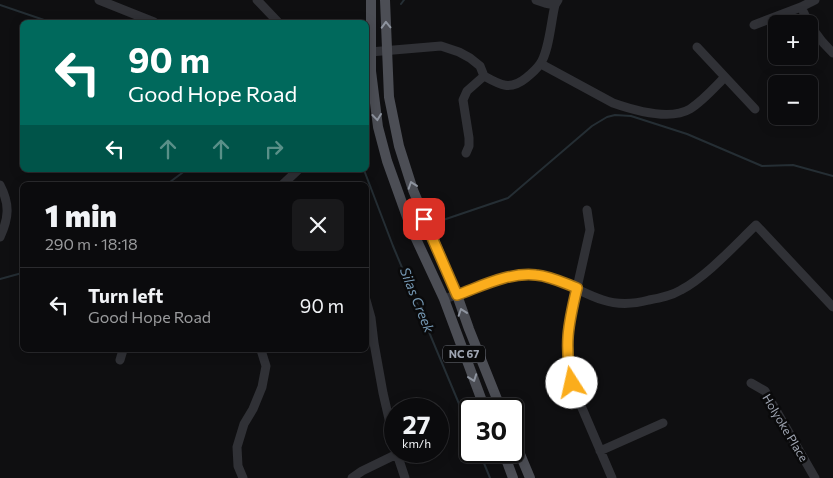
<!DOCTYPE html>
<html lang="en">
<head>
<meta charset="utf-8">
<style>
	body { margin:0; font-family:Commissioner,sans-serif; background:#19191b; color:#f1f3f6; height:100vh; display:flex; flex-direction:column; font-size:19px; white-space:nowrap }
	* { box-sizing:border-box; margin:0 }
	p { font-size:16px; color:#9a9b9d }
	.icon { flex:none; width:28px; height:28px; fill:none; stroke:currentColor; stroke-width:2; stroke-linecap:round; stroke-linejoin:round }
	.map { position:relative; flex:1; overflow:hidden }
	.panel { position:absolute; left:20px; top:182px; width:349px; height:170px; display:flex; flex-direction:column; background:#0b0b0d; border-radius:8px; box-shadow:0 2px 12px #0003,0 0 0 1px #2b2b2e }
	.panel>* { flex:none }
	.top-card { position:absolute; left:20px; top:20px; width:349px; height:152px; border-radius:8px; box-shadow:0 2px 12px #0003,0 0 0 1px #2b2b2e; background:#00695c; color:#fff; overflow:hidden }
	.fabs { position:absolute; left:768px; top:15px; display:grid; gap:10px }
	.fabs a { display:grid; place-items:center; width:50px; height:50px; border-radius:8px; background:#0b0b0d; box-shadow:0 2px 12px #0003,0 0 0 1px #2b2b2e; font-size:25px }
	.speed { position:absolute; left:384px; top:398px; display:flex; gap:10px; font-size:25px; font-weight:700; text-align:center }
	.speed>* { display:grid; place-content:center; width:65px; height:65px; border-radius:50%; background:#0b0b0d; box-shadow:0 2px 12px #0003,0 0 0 1px #2b2b2e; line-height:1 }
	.speed small { font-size:12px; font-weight:400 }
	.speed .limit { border:2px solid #111; border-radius:8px; background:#fff; color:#111 }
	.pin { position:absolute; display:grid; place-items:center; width:42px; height:42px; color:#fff; margin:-21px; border-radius:10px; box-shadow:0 2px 8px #0006 }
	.me { position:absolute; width:55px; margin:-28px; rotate:350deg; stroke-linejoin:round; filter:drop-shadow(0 0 4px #0008) }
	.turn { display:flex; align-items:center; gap:18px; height:105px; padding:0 25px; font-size:22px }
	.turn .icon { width:65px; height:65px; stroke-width:2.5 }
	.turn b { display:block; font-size:35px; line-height:42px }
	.lanes { display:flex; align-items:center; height:48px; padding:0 25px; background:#0003; justify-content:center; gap:25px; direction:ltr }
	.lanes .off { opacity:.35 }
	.round { display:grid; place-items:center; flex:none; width:52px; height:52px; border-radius:8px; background:#19191b }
	.summary { display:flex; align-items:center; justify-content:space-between; height:85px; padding:0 25px }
	h1 { font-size:30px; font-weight:800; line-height:38px }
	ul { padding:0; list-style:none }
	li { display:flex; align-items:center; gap:15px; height:75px; padding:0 25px; border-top:1px solid #2b2b2e }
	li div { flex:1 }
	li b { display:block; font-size:19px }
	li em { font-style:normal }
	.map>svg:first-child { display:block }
</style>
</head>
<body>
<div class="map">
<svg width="833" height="478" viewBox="0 0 833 478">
	<rect width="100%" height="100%" fill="#0f0f11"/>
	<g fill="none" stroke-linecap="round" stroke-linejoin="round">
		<path stroke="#252e34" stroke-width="2" d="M401,4L404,0
			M0,5L50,22
			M364,170L393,246L470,430
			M166,185L186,170
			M440,221L508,198L592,126L607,117L615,115L631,116L687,134L762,166L793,165L833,176
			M0,279L22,273
			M479,451L490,478"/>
		<path stroke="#303136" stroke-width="9" d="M99,0L154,22
			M257,0L278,22
			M536,0L545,3L555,5
			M801,7C809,25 819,40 833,53
			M754,25L801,7L815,0
			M697,47L755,109
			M370,52L441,46L459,52L470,58L480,66L484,76C500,85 510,91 526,78C531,74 536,70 540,64C549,52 551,21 555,5L558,0
			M541,64L613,103C633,110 670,121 690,109C703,101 714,88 725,77
			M466,153L469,146V138L463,100L467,91L484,76
			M0,185C10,204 9,218 0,237
			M282,185L298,170
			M587,210L590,230L569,323L567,351L569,367L572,383L579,401L612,478
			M444,299C473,290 504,272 535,275C560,277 580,293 603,300C618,305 634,304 649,300C660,298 671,296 681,290C707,276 734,246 756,225L833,307
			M366,300L371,318L374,343L383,393L395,445
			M120,360L123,350
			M751,383L765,391L815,478
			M396,451L405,478
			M600,451L663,423
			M243,478L238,466L237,447L244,424L253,409L262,387L266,366L261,350
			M352,478L362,471L397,454"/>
		<path stroke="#4c4e55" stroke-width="10" d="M371,0V71L378,127L387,161L411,228L444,299L485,409
			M385,0L389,97L399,146L413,190L457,295L469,329L501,409
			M512,435L530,478
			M503,451L513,478"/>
	</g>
	<defs><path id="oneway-chevron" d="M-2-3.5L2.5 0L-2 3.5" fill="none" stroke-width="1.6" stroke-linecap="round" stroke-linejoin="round" transform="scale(1.25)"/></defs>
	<g stroke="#8e949f">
		<use href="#oneway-chevron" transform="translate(386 25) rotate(-92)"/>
		<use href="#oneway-chevron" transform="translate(377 117) rotate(83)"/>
		<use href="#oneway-chevron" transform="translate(412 185) rotate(-109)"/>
		<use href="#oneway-chevron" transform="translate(462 312) rotate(-109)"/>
		<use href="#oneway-chevron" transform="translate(473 378) rotate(70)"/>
	</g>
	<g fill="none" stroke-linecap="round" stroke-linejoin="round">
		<g stroke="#a37012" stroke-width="12">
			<path id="route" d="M424,219L457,295C482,286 509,272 536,275C550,276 564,283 577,288C568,325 564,346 572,383"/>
		</g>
		<use href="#route" stroke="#fbad1c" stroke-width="9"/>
	</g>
	<g text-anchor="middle" stroke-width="5" stroke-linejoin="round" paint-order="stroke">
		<rect fill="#0a0a0b" stroke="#727680" stroke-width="1" x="443" y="345.5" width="42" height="17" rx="4"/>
		<g font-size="11" font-weight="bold" fill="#9fa5b2">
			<text x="464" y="358">NC 67</text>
		</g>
		<g font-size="12" fill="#9fa5b2" stroke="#0a0a0b">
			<text transform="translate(785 428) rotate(59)" y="4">Holyoke Place</text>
		</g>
		<g font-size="14" font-style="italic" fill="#7395b0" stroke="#0a0a0b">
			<text transform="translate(417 300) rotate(68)" y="5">Silas Creek</text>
		</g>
	</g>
</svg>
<div class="fabs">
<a>+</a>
<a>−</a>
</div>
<div class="speed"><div>27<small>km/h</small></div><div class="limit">30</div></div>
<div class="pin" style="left:424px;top:219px;background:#d93025"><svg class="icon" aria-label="arrive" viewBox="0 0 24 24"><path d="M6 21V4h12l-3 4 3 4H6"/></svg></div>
<svg class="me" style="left:572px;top:383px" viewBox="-20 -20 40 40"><circle r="19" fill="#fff"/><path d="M0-13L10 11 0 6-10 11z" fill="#fbad1c"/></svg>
<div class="top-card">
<div class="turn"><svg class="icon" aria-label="left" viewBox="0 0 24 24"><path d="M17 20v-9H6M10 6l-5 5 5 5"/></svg><div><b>90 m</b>Good Hope Road</div></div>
<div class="lanes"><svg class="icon" aria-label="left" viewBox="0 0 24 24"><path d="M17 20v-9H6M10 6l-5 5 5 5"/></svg><svg class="icon off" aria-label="ahead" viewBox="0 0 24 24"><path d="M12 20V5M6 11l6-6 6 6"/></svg><svg class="icon off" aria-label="ahead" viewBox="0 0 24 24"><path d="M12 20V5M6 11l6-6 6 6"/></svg><svg class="icon off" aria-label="right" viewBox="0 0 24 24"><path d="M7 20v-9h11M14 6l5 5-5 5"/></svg></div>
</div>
<section class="panel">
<div class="summary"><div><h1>1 min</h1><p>290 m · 18:18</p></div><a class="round"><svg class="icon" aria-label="close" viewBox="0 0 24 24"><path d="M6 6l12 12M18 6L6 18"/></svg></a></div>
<ul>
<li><svg class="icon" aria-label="left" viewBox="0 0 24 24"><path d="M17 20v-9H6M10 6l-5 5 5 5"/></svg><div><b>Turn left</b><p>Good Hope Road</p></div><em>90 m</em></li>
</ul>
</section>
</div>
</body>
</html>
